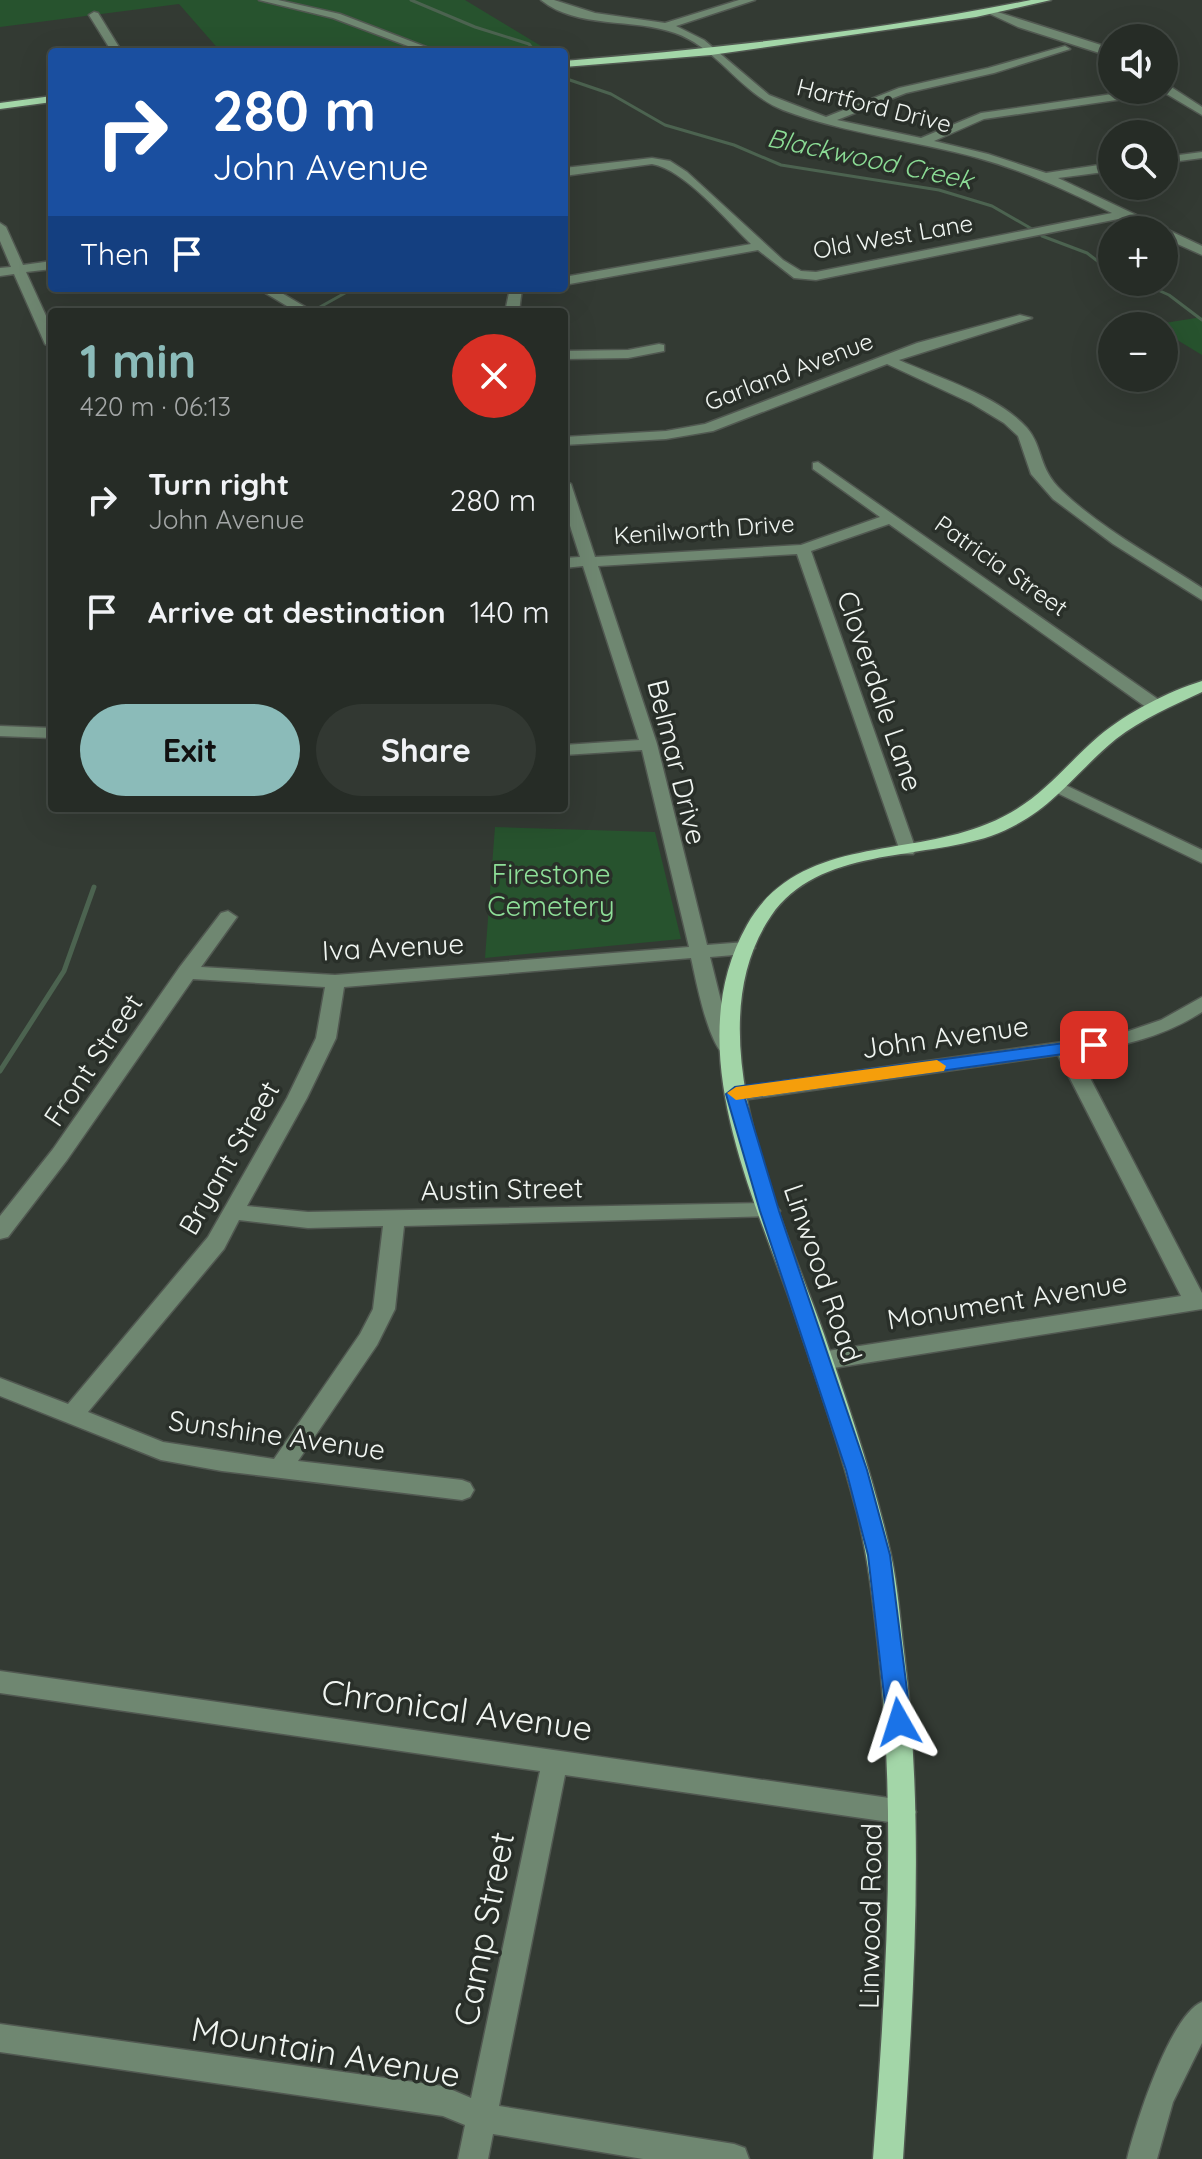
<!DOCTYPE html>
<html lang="en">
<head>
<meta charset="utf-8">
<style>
	body { margin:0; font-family:Quicksand,sans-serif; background:#323832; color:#f1f3f6; height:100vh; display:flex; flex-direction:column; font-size:30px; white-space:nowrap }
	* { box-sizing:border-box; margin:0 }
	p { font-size:26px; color:#a4a7a7 }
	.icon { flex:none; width:44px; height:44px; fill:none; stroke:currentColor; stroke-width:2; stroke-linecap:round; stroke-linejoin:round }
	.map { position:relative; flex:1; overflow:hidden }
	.sheet { position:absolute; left:48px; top:308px; width:520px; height:504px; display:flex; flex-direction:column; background:#262c26; border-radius:8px; box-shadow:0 8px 32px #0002,0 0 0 2px #424843 }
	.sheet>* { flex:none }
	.banner { position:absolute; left:48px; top:48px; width:520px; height:244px; border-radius:8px; box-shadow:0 8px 32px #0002,0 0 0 2px #424843; background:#1a4fa0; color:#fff; overflow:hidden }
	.tools { position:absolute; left:1098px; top:24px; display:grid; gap:16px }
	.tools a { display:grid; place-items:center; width:80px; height:80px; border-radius:50%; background:#262c26; box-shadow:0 8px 32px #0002,0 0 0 2px #424843; font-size:40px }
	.pin { position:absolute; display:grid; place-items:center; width:68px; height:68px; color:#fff; margin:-34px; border-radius:16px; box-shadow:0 4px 12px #0006 }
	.me { position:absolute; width:88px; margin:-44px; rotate:354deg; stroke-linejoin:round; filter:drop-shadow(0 0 6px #0008) }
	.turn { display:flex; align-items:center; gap:28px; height:168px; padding:0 32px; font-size:36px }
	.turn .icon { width:104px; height:104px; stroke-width:2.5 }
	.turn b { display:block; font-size:56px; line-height:68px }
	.then { display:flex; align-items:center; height:76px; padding:0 32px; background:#0003; gap:16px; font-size:30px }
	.round { display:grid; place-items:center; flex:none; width:84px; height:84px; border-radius:42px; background:#323832 }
	.headline { display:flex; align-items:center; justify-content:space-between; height:136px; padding:0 32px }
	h1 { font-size:48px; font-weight:700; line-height:60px; color:#8bbbb9 }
	.button { display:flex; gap:16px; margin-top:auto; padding:16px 32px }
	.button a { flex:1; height:92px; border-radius:48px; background:#8bbbb9; color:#111; font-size:32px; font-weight:700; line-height:92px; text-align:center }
	.button a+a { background:#323832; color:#f1f3f6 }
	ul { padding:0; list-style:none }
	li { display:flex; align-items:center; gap:24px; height:112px; padding:0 32px }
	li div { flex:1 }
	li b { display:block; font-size:30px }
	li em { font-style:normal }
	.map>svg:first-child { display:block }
</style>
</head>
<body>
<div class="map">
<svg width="1202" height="2159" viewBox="0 0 1202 2159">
	<rect width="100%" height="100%" fill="#333a33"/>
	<path fill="#27532e" d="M0,0H465L551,52H221L179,4L0,27Z
		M1202,317V355L1164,332V326L1152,325Z
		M495,827L655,832L681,939L485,958Z"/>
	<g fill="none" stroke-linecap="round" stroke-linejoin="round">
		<path stroke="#4c6350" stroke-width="3" d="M411,0L475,27L529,44L535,52
			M564,78L611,94L665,125L734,145L781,165L939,190L992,206L1032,229
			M1042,236L1087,253L1112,272
			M1140,282L1169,295L1202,320
			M320,307L354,288"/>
		<path stroke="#4c6350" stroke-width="5" d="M0,1071L64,971L94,887"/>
		<g stroke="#515851" stroke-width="3">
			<path id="minor" d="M259,0H278L340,14L439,52H424L333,18Z
				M541,0H554L595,13L665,23L739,0H755L676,26L704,40L769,95L826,117L899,88L988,68L1065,46L1070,49L994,73L906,93L837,120L921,138L981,113L1140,90H1164V84L1168,85L1202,107V115L1165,93L984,119L934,141L988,154L1046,173L1112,163V171L1058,178L1202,246V255L1164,238V230H1148L1123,218L816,280L794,278L758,250L564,285V277L751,244C727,221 684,169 652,164L564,176V168L652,158L670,161L687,172L783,260L801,271L816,272L1112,213C1069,191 1025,171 978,158C913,140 846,134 783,110C740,93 718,48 675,33C633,18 577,29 541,0Z
				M988,9L1101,45L1112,50V57L1018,27L988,13Z
				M94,12L98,13L122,52H112L89,15Z
				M1202,152V158L1164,163V157Z
				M0,223L6,227L23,265L52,261V269L26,272L52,329V348L45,344L14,274L0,276V268L11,267L0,241Z
				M257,288H273L314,312H297Z
				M510,288H522L519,312H505Z
				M1020,315L1032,318L899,360C937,377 999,396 1027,428C1044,448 1037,467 1062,491C1103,530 1155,557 1202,588V600L1113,544L1053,499L1031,474L1018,436L1004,423L971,403L887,364L713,431L666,439L564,445V437L666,431L705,424L917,343Z
				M659,344L664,345V351L628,358L564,359V351L628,350Z
				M818,462L1162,702L1164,706L1162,710H1150L889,524L811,551L916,850L913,854H901L797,554L598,566L657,744L707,945L746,942L755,948L746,954L710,957L724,1013L739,1051L729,1058C709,1052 696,979 691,958L344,987L336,1038L307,1098L247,1206L308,1212L769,1203L776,1206L780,1211L776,1216L404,1226L395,1309L377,1345L298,1461L462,1480L470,1483L474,1490L470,1497L462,1500L222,1471L161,1460L0,1396V1378L68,1404L208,1237L287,1098L316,1038L325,987L193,979L67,1160L8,1237L0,1239V1216L53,1149L179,968L221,913L228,911L237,917L201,967L335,975L689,947L642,750L564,755V745L639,740L583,566L564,568V558L580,557L564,507V480L571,484L595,557L801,545L880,517L813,469V463ZM239,1220L308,1228L383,1226L373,1309L360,1334L274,1459L163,1442L88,1412L224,1249Z
				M0,726L52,728V738L0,736Z
				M1059,782L1202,850V863L1053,791L1050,787Z
				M1202,997V1012C1163,1037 1123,1046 1077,1053L1202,1293V1309L821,1370L813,1367L810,1361L813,1355L821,1352L1181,1296L1058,1055L735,1101L728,1099L725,1094L728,1089L1120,1034L1161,1020Z
				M0,1671L903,1800L912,1803L916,1812L912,1821L903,1824L565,1775L499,2106L734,2144L745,2148L749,2159H643L493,2134L488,2159H458L465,2125L443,2116L0,2052V2024L443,2086L471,2098L540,1771L0,1693Z
				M1202,2002V2043L1173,2102L1157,2159H1127C1135,2125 1170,2015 1202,2002Z"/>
		</g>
		<g stroke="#515851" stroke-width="3">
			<path id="major" d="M1031,0H1051L976,17L711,55L564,67V61C720,48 877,31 1031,0Z
				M52,96V102L0,109V103Z
				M1202,681V692C1172,706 1142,719 1116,739C1071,776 1051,814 991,836C920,860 818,847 771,916C692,1032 783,1219 824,1334C849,1407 874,1480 891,1555C898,1587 900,1620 904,1652C925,1821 914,1990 903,2159H873C886,1988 897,1817 878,1646C873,1601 868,1557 857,1513C838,1440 813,1369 789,1298C749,1185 681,1042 747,925C797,836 905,858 987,824C1038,804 1060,770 1099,736C1128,712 1167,692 1202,681Z"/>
		</g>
		<use href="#minor" fill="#6f8771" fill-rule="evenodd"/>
		<use href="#major" fill="#a3d6a8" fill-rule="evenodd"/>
	</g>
	<path fill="#1a73e8" stroke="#114b97" stroke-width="2" d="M1094,1039L1100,1041L1103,1045L1100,1049L745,1098L779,1211L867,1470L890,1555L911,1722L908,1729L899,1732L891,1729L887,1722L868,1555L846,1470L760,1211L726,1094L735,1087Z"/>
	<path fill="#f59e0b" d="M937,1060L946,1066L944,1071L736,1100L727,1093L736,1087Z"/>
	<g text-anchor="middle" stroke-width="7" stroke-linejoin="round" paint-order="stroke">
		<g font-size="24" fill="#f0f5f1" stroke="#292f29">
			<text transform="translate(874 106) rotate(14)" y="8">Hartford Drive</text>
			<text transform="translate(893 237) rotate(-10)" y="8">Old West Lane</text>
			<text transform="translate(789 372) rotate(-21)" y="8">Garland Avenue</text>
			<text transform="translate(704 530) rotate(-4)" y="8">Kenilworth Drive</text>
			<text transform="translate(1001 566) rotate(35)" y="8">Patricia Street</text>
		</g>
		<g font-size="26" font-style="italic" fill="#8bdc95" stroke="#292f29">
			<text transform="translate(870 159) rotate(12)" y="9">Blackwood Creek</text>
		</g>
		<g font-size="28" fill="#f0f5f1" stroke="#292f29">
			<text transform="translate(880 691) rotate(71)" y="10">Cloverdale Lane</text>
			<text transform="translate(677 762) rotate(76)" y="10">Belmar Drive</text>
			<text transform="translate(393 947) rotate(-3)" y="10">Iva Avenue</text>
			<text transform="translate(945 1037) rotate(-8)" y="10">John Avenue</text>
			<text transform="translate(93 1060) rotate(-56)" y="10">Front Street</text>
			<text transform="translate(229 1158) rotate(-60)" y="10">Bryant Street</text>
			<text transform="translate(502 1189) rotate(-1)" y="10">Austin Street</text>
			<text transform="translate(823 1273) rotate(71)" y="10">Linwood Road</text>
			<text transform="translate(1007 1301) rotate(-9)" y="10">Monument Avenue</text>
			<text transform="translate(277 1435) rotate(8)" y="10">Sunshine Avenue</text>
			<text transform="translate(870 1916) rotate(-89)" y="10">Linwood Road</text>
		</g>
		<g font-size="28" fill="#8edf98" stroke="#292f29">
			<text x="551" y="884">Firestone<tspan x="551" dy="32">Cemetery</tspan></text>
		</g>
		<g font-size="34" fill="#f0f5f1" stroke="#292f29">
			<text transform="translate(457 1710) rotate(8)" y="12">Chronical Avenue</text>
			<text transform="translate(484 1929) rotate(-79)" y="12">Camp Street</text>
			<text transform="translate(326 2052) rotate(10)" y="12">Mountain Avenue</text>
		</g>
	</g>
</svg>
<div class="tools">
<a><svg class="icon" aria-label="sound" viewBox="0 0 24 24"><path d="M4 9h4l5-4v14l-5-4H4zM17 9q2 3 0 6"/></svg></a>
<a><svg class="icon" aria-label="search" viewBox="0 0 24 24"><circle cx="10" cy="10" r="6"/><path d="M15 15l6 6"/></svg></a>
<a>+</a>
<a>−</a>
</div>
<div class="pin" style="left:1094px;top:1045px;background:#d93025"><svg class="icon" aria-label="arrive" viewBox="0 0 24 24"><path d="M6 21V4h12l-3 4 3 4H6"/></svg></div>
<svg class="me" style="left:899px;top:1722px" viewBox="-20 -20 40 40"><path d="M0-17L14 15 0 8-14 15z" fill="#1a73e8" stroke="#fff" stroke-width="4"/></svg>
<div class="banner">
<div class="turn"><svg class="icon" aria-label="right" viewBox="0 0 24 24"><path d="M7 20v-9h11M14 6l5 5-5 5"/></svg><div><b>280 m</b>John Avenue</div></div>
<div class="then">Then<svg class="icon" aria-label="arrive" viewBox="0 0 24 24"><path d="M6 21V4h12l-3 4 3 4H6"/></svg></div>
</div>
<section class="sheet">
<div class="headline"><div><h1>1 min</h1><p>420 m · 06:13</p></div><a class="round" style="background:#d93025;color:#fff"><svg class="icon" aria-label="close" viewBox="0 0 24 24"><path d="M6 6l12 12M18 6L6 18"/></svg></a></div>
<ul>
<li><svg class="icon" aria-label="right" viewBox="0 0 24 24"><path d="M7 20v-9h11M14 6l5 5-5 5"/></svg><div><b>Turn right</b><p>John Avenue</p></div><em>280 m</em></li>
<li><svg class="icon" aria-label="arrive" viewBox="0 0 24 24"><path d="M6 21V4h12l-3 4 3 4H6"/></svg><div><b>Arrive at destination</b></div><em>140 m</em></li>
</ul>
<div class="button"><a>Exit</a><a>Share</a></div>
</section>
</div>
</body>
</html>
